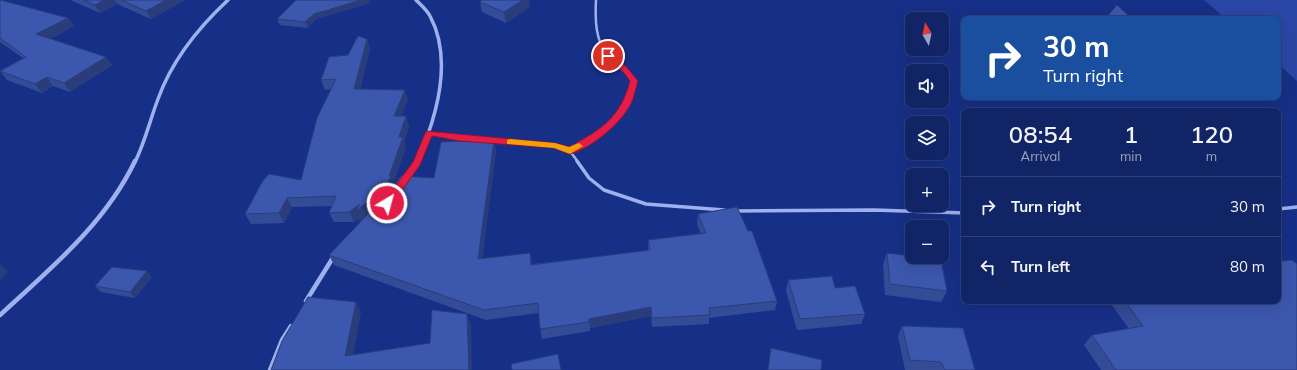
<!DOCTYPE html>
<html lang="en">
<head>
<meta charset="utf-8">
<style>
	body { margin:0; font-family:Mulish,sans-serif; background:#1a2c6b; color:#f1f3f6; height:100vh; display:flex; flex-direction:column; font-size:15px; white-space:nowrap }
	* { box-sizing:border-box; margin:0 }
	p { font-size:13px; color:#9ca4bf }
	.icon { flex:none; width:22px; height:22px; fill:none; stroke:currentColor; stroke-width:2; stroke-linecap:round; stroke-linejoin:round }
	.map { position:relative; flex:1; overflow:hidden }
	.panel { position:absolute; left:961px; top:108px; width:320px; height:196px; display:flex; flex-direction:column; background:#112465; border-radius:8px; box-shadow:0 4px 16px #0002,0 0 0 1px #304179 }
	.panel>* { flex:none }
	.hud { position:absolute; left:961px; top:16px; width:320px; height:84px; border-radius:8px; box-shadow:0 4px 16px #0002,0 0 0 1px #304179; background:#1a4fa0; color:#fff; overflow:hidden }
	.needle { width:26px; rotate:351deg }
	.tools { position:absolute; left:905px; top:12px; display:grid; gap:8px }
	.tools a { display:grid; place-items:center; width:44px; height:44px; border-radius:8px; background:#112465; box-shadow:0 4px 16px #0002,0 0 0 1px #304179; font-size:20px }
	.pin { position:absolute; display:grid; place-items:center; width:34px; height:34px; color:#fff; margin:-17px; border:2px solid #fff; border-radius:50%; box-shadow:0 1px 4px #0007 }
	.me { position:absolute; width:44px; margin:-22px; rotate:37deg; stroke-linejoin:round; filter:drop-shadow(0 0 3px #0008) }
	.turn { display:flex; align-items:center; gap:14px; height:84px; padding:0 16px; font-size:18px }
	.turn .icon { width:52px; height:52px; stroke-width:2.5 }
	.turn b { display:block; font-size:28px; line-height:34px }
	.eta { display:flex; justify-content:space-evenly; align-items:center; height:68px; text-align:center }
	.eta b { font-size:24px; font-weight:600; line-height:28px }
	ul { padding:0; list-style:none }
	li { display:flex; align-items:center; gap:12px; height:60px; padding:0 16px; border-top:1px solid #304179 }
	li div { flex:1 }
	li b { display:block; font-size:15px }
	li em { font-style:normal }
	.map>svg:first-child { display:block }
</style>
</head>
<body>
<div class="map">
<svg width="1297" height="370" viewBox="0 0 1297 370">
	<rect width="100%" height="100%" fill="#173087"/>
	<path fill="#2a47a5" d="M1204,0H1297V81L1278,64V19H1226Z"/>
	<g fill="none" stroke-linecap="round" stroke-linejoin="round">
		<path stroke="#9eb1ed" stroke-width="2.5" d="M429,133L460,138L555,146L570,151L578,162
			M570,151C603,132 621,118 634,81C626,72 617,65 609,57C595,42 595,19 596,0"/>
		<path stroke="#9eb1ed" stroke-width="3.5" d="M577,161L589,178L604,190L646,204L724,210
			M1278,209L1297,207
			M736,211L874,210L964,213"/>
		<path stroke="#9eb1ed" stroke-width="3.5" d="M416,0C421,5 427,10 430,16C454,61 436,119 417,162
			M135,162C145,142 150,120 158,99C172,60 198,28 228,0"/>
		<path stroke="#9eb1ed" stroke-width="4.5" d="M405,179L417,161
			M306,301L334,256
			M0,315C50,269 105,224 135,161
			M270,370L282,340L291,326"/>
	</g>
	<path fill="#344b96" d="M0,0L68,18L74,26L50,39L106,57L112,65L70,92L53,86L42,93L7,80L0,71L23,58L0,42Z
		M70,0H185L151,19L117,4L100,13Z
		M296,0H369L370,3L316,19L308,28L280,25L277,19Z
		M480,2L530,7L506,23L482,12Z
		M367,39L370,49L360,89L408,99L401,116L409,126L404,141L406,147L394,182L395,184L434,178L496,150L482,259L532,264L648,251V240L701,234L697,224L698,214L777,301L775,310L709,318V324L652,327L651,316L590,328V331L542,339L540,329L539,313L486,320L334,265L329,255L367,216L360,222L358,219L354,222H334L329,213L332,206L292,207L284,223L251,224L245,214L301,180L331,89L325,90L321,80Z
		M887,253L947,291L941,302L885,295L883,264Z
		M152,277L135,298L101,292L95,286Z
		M788,280L835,288L865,314L861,324L797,330L786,291Z
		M1109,301H1278L1297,370H1101L1084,345L1092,335L1129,329Z
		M902,326L975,370H905L898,336Z"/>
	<path fill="#2a3d7a" d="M104,0H115L117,4L100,13L95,5Z
		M166,0H185L151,19L146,11Z
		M361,0H369L370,3L316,19L308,28L305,22L314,14Z
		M523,0H529L530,7L506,23L504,12Z
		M68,18L74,26L42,43L36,34Z
		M367,39L370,49L357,99L354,89Z
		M106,57L112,65L70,92L64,83Z
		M47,77L53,86L42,93L35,84Z
		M405,90L408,99L397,126L394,116Z
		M406,116L409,126L404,141L406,147L394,182L395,185L384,200L360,222L358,219L354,222L349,212L389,176L399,137Z
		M494,140L496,150L481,269L478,259Z
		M287,198L292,207L284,223L279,213Z
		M530,253L532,263V274L531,265Z
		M0,264L8,272L0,281Z
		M147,271L152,277L135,298L130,292Z
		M356,302L361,313L351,366L345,356Z
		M651,307V316L590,328L589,319Z
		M467,314L471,325L472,370H469Z"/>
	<path fill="#3c57ae" stroke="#2a3d7a" d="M0,0L68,18L36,34L106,57L64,83L47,77L35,84L0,71L26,57L0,38Z
		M84,0H104L95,5Z
		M121,0H166L146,11Z
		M296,0H361L314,14L305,22L277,19Z
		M482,0H523L504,12L480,2Z
		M1117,5L1132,19H1105Z
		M358,36L367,39L354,89L405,90L394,116H406L399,137H403L389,176H392L380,191L355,212L360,204L349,212L329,213L336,196L287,198L279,213L245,214L262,182L269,174L301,180L317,118L336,79L321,80L329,57L348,55Z
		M494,140L478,259L530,253L531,265L650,250L648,240L706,233L698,214L737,207L748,231H752L777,301L709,308L710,315L652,318L651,307L589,319V322L540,329L538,303L484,310L329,255L386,195L401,176L434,178L441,142Z
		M887,253L912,256V257H918L941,260L947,291L890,284Z
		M1278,256L1283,261L1292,260L1297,264V370H1116L1092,335L1143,326L1125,301H1278Z
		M112,267L147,271L130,292L95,286Z
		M832,276L835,288L855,286L865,314L800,319L788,280Z
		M308,297L356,302L345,356L430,343L432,310L467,314L469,370H271L282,341Z
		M902,326L963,328L975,370H945L941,362L910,360Z
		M771,348L822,360L821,370H768Z
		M558,354L561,370H512L511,364Z"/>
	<path fill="#e11d48" stroke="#92132f" d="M606,54C616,53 632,73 638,81C636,87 635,93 633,99C625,121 592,148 570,154L554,148L460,141L432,136L420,165L391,206H384V201L413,162L426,131L555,143L569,147C602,129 620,118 630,81L621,69L606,57Z"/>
	<path fill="#f59e0b" d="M510,139L555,143L569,147L579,143L583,146L570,154L554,148L507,144V140Z"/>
</svg>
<div class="tools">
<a><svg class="needle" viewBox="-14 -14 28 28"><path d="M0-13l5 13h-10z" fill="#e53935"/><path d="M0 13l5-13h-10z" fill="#9ca4bf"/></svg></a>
<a><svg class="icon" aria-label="sound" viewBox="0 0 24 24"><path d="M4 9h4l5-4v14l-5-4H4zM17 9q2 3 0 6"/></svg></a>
<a><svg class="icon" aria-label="layers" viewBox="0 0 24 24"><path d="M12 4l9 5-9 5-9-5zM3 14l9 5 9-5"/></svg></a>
<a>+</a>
<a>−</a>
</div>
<div class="pin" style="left:608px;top:56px;background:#d93025"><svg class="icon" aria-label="arrive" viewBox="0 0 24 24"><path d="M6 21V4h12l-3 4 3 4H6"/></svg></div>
<svg class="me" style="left:387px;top:203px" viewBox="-20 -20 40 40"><circle r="17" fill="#e11d48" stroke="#fff" stroke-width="3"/><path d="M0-11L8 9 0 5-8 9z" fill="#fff"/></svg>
<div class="hud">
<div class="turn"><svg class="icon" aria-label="right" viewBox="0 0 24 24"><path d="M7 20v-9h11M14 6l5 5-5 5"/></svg><div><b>30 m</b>Turn right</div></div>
</div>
<section class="panel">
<div class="eta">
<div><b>08:54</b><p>Arrival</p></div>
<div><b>1</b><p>min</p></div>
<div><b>120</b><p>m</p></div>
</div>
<ul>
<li><svg class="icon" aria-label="right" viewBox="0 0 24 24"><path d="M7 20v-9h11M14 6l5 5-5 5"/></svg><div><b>Turn right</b></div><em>30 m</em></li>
<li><svg class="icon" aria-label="left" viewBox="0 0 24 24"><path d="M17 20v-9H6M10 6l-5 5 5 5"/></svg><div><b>Turn left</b></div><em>80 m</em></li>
</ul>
</section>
</div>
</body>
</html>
